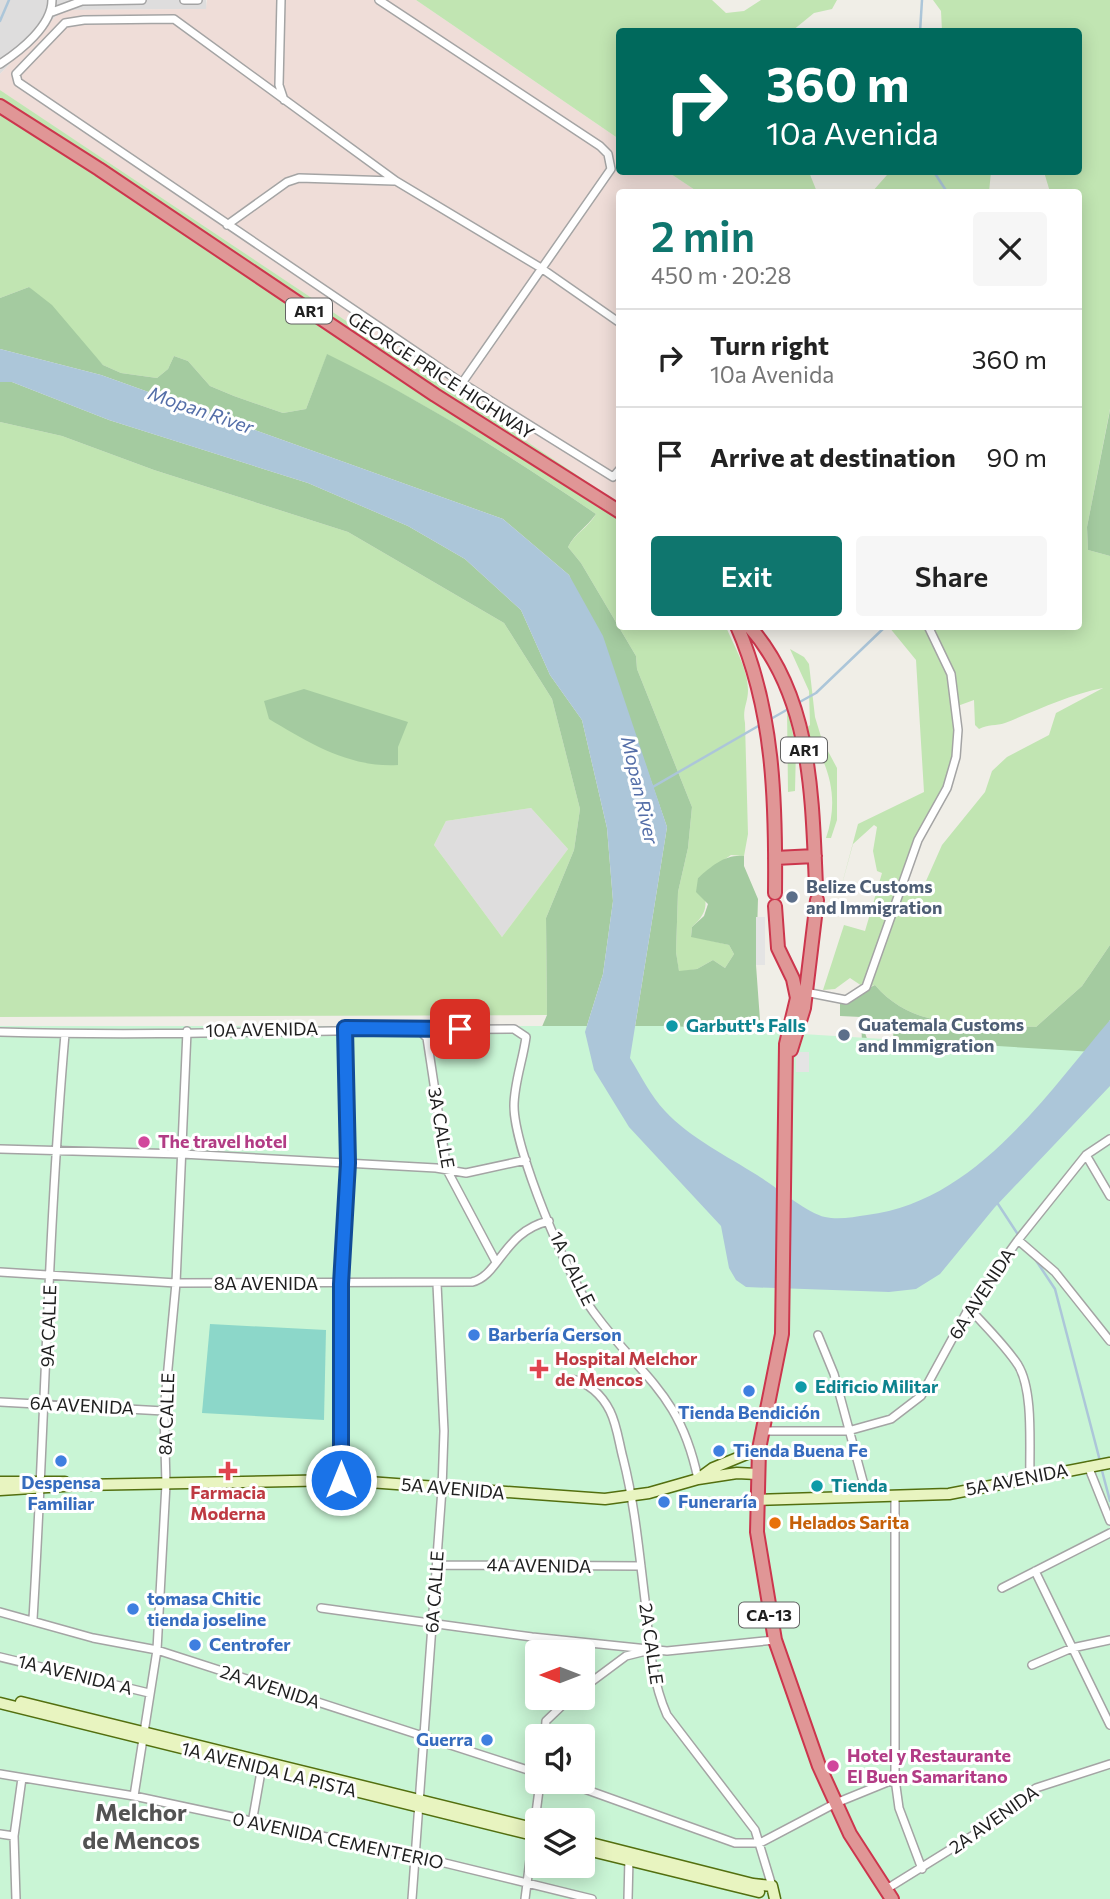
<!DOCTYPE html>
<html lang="en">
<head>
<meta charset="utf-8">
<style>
  :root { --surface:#fff; --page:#f6f6f6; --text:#222; --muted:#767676; --line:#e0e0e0; --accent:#0f766e }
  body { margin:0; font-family:Commissioner,sans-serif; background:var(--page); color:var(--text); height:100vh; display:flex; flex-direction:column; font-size:26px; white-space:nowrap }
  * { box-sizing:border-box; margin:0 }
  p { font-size:23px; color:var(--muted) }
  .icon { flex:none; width:38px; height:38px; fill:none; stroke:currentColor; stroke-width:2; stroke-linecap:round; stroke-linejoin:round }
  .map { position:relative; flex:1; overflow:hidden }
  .details { position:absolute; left:616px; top:189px; width:466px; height:441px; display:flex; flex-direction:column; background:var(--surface); border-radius:7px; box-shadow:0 4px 18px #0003 }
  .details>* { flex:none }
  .guide { position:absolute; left:616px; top:28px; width:466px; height:147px; border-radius:7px; box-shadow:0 4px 18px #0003; background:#00695c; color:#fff; overflow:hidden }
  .needle { width:46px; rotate:270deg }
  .controls { position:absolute; left:525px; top:1640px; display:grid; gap:14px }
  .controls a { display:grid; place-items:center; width:70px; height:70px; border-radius:7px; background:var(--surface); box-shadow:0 4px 18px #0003; font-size:35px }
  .pin { position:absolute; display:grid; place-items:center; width:60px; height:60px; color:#fff; margin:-30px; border-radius:14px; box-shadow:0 4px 10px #0006 }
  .me { position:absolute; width:77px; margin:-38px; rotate:0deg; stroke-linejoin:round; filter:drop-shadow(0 0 5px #0008) }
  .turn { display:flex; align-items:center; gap:24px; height:147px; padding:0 35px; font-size:32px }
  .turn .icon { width:91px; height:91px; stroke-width:2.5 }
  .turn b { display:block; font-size:49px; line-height:60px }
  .round { display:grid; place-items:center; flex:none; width:74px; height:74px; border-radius:7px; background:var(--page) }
  .overview { display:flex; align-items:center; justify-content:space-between; height:119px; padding:0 35px }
  h1 { font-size:42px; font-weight:600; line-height:52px; color:var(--accent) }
  .primary-button { display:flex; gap:14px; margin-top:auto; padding:14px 35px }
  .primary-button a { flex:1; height:80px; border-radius:7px; background:var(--accent); color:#fff; font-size:28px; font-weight:600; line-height:80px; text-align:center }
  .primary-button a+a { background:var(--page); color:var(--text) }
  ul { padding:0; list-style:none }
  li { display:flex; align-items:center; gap:21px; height:98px; padding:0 35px; border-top:2px solid var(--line) }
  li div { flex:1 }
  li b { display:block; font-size:26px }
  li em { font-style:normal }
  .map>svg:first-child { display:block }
  .residential { fill:#dedddd }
  .commercial { fill:#efddd8 }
  .grass { fill:#c1e5b2; fill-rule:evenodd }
  .forest { fill:#a4cba0; fill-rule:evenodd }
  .park { fill:#c9f5d5; fill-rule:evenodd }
  .pitch { fill:#8cd7c9 }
  .parking { fill:#e4e4e4 }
  .water { fill:#acc6d9 }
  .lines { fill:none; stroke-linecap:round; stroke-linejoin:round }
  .stream { stroke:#acc6d9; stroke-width:2.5 }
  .street-casing { stroke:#a4a4a4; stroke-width:10 }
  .secondary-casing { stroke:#536f0f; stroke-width:13 }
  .highway-casing { stroke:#cc364d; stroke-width:16 }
  .street { stroke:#fff; stroke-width:7 }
  .secondary { stroke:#e8f4c0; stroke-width:10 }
  .highway { stroke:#e09696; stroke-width:12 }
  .route-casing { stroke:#114b97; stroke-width:18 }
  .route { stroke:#1a73e8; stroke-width:12 }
  .service-dot { fill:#5c6f8a; stroke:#fff; stroke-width:2.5 }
  .culture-dot { fill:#0f9aa8; stroke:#fff; stroke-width:2.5 }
  .hotel-dot { fill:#d1479c; stroke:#fff; stroke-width:2.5 }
  .shop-dot { fill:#3f7fe0; stroke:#fff; stroke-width:2.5 }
  .health-dot { fill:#e0444e; stroke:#fff; stroke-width:2.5 }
  .food-dot { fill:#e8710a; stroke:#fff; stroke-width:2.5 }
  .labels { text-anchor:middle; stroke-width:6; stroke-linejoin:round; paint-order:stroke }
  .shield { fill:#fff; stroke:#636363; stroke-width:2 }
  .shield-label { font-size:16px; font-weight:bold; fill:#202020 }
  .street-label { font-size:18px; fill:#202020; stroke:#fff }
  .service-label { font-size:18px; font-weight:bold; fill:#4e5e75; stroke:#fff; text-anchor:start }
  .culture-label { font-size:18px; font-weight:bold; fill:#0d838f; stroke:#fff; text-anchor:start }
  .hotel-label { font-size:18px; font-weight:bold; fill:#b23c85; stroke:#fff; text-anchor:start }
  .shop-label { font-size:18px; font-weight:bold; fill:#366cbe; stroke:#fff; text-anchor:start }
  .health-label { font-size:18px; font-weight:bold; fill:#be3a42; stroke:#fff; text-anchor:start }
  .food-label { font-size:18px; font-weight:bold; fill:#c56008; stroke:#fff; text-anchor:start }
  .water-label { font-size:19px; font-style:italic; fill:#546ea8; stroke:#fff }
  .district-label { font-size:24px; font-weight:bold; fill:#535353; stroke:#fff }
</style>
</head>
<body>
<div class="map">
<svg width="1110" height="1899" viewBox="0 0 1110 1899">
  <rect width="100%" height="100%" fill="#f0eee7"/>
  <path class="residential" d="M0,0H206L207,9L62,10L0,74Z
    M531,808L568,849L502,937L434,845L446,821Z"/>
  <path class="commercial" d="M207,0H416L619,139L620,172H668L698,192H620L619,503L0,90V74L62,10L206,9Z"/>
  <path class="grass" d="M416,0H712L726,13L744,11L761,0H837L832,9L814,13L792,31L620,32L619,139Z
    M933,0H1110V409L1087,527L1088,550L1110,556V945L1082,986L1036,1027C980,1024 914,1032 875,985L865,988L850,978L835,989L823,990L844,925L865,931L882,873L877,871L873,851L877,827L874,825L853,844L838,899L858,824L924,792L916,660L889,627L1078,626V192H1050L1044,172H1078V32L942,31L941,11ZM1103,688L1056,713L1049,735L1007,757L992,771L985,792L942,845L926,881L916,894L906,893L901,885L912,843L947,782L958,754L952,708L974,700L975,725L979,729C988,724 996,726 1005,723C1038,710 1068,695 1103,688Z
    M0,90L619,503L620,626L726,627C734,646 748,669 748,690C748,703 742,709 745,723L748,834L744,856L731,855L698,878C707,900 711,910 692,927L691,936L729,945L734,954L725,968L713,960L697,969L679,972L676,952L678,892L688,848L692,807L637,669L636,656L581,563L568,547C575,533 588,528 596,514C510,455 421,400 327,355L306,409L283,413L234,396L210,386L188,361L174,356L168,369L157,378L121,373L103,365L29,287L0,298Z
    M668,172H809L817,192H698Z
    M895,172H991L989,192H872L887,175Z
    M0,422L62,436L154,470L348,532L504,623L552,699L580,809L574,850L546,918L547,1015L0,1017ZM264,701L398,747V765ZM531,808L568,849L502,937L434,845L446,821Z
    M790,649L804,657L809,664L815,717L822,740L837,768V820L831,838H826C837,806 833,778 817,748L812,749L804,730L810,725L809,691Z
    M787,707L796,748L795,791L788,792Z"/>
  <path class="forest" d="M29,287L52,305L103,365L121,373L157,378L168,369L174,356L188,361L210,386L234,396L283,413L306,409L327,354C421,400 510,455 596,514C587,527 575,533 568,547L581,563L636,656L637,669L692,807L688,848L678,892L676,952L679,971L697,969L713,960L725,968L734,954L729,945L691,937L692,927L704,916L708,904L696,892L698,878C712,866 725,854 744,856V866L758,899L756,965L761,1034L630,1058L667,827L640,749L569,575L503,519L101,375L0,349V298Z
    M0,382H12L109,420L308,483L408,526L465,559L521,610L550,675L582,720L607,828L613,901L603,974L585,1032L529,1057L547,1015L546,918L574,850L580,809L552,699L504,623L348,532L154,470L62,436L0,422Z
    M1110,410V556L1088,550L1087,527Z
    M304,689L408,722L398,747V765C350,768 309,743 269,719L264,701Z
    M1110,945C1110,960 1110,1009 1110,1020C1106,1032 1081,1054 1072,1065C1021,1130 954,1205 867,1215C832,1219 817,1218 789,1195L791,1153L811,1182L832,1156L834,1131H843L847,1177L885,1176L897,1121L877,1119L878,1100L871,1085V1076H867V1063L870,1062V1058L866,1056L868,1053L862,1043L861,1017L840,1016V1002L875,985C914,1032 980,1024 1036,1027L1082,986ZM893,1032L895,1053H872L865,1033Z"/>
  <path class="park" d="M0,1026H672L1110,1053V1899H0ZM537,1652H583V1698H537ZM537,1736H583V1782H537ZM537,1820H583V1866H537Z"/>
  <path class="pitch" d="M210,1324L326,1330L324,1420L202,1413Z"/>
  <path class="parking" d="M756,917H765V965H756Z
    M796,1052H809V1072H796Z"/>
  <path class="water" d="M0,349L101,375L503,519L569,575L603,636L667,827L630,1058C641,1076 651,1096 665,1111C690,1138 727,1156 757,1175C775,1186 807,1213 825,1217C838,1220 854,1217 867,1215C975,1202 1045,1096 1110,1020V1086L995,1207L940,1274L916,1289L889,1292L746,1287L736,1280L729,1268L721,1226L629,1127L594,1070L585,1032L603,974L613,901L607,828L582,720L550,675L521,610L465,559L408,526L308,483L109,420L12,382H0Z"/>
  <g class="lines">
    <path class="stream" d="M0,21L9,0
      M920,32L922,0
      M934,172L947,192
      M796,704L816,693L886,626
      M769,720L790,708
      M651,788L760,725
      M998,1204L1019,1236
      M1035,1259L1055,1289L1100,1461
      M1101,1467L1110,1501"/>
    <g class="street-casing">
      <path id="street" d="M184,0H198
        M281,0L279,85L284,100
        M379,0L600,146L608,154L611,169L462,383
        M52,12L82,1L142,0
        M0,64C20,51 52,26 52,0
        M227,225L287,182L299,178L394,181
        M620,323L541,268L396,181L174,19L84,20L65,23L16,74L18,82L462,383L613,477L620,469
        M805,992L846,1000L866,987L918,840L947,788L956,757L958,730L951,674L928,626
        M418,1029L427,1038L447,1170L496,1262
        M0,1032C171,1037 343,1029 514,1029L526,1037C523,1060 514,1083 514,1106C514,1149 568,1279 595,1314C643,1379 680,1393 698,1479
        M0,1149L182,1154L436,1168L466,1173L526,1160
        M1086,1155L1110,1196
        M1018,1240L1055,1272L1110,1341
        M0,1272L176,1283L472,1282C499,1276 504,1231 549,1221
        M969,1308C985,1326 1005,1345 1018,1365C1034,1391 1029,1448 1030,1478
        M818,1335L834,1374L867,1496
        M571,1379C588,1382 602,1395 610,1411C617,1425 619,1443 623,1458C635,1505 639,1552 645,1600C649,1639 651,1679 667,1715L755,1830L772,1886
        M0,1402L164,1411
        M762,1431H848L891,1419L921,1396L969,1308L1018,1240L1086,1155L1110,1139
        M1088,1466L1110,1521
        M341,1480V1284L348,1163L345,1028
        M895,1497V1779L899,1808L922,1869
        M437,1565L641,1566
        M1035,1571L1110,1725
        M1002,1588L1110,1533
        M321,1608L532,1637L667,1651L775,1640
        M0,1612L93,1638L157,1650L537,1773
        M33,1619C45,1424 48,1229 65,1034
        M0,1657L149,1693
        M1032,1665L1072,1648L1110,1640
        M583,1688L626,1656L646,1651
        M545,1736L546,1721L570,1698
        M0,1774L134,1796L416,1856L592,1899
        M565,1782L735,1843H760L836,1803L895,1779
        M134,1796L157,1650L166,1484L164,1411L176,1283L187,1031
        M252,1823L262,1766
        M0,1834L14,1836
        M885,1890L1001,1818L1036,1788L1110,1764
        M16,1899L14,1836L22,1778
        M412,1899L442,1489L444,1431L437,1284
        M525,1899L540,1782
        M628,1899L629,1858"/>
    </g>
    <g class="secondary-casing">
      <path id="secondary" d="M698,1479L713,1468L759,1449
        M0,1482H65
        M0,1490L80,1485L341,1480L605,1499L649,1493L698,1479L737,1473L757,1474
        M756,1500L949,1494L1110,1463
        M21,1702L537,1829
        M0,1703L537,1836
        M583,1841L753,1884L772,1886L775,1899
        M583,1849L759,1892"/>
    </g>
    <g class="highway-casing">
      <path id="highway" d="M0,106L99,169L435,395L620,512
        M737,626C774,710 776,803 775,893
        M749,626C812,697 812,797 816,886
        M775,858L815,856
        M775,906L778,948L793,979L797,998L786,1044L782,1334L759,1449L757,1532L775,1640L819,1766L850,1834L892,1899
        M791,1050L804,1008L817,900"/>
    </g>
    <use href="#street" class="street"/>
    <use href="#secondary" class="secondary"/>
    <use href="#highway" class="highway"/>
  </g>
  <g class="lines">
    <g class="route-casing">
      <path id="route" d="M341,1480V1284L348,1163L345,1028L460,1029"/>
    </g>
    <use href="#route" class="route"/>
  </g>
  <g class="service-dot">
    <circle cx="792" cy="897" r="7"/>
    <circle cx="844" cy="1035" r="7"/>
  </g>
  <g class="culture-dot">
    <circle cx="672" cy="1026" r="7"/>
    <circle cx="801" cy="1387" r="7"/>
    <circle cx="817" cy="1486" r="7"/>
  </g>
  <g class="hotel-dot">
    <circle cx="144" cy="1142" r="7"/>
    <circle cx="833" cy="1766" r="7"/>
  </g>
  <g class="shop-dot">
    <circle cx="474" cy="1335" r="7"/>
    <circle cx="749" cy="1391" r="7"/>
    <circle cx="719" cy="1451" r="7"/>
    <circle cx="61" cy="1461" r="7"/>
    <circle cx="664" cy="1502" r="7"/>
    <circle cx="133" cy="1609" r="7"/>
    <circle cx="195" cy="1645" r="7"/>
    <circle cx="487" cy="1740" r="7"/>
  </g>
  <g class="health-dot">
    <path d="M535.5 1358.5h7v7h7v7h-7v7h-7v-7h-7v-7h7z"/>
    <path d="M224.5 1460.5h7v7h7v7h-7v7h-7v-7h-7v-7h7z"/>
  </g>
  <circle class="food-dot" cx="775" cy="1523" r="7"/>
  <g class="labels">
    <g class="shield">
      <rect x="286" y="298.5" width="46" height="25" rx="5"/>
      <rect x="781" y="737.5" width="46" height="25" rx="5"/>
      <rect x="739" y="1602.5" width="60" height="25" rx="5"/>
    </g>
    <g class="shield-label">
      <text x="309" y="317">AR1</text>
      <text x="804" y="756">AR1</text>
      <text x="769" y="1621">CA-13</text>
    </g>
    <g class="street-label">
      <text transform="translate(441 376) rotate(33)" y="6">GEORGE PRICE HIGHWAY</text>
      <text transform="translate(262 1030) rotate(-1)" y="6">10A AVENIDA</text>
      <text transform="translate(441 1128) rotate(80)" y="6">3A CALLE</text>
      <text transform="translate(572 1269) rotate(64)" y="6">1A CALLE</text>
      <text x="266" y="1290">8A AVENIDA</text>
      <text transform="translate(982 1294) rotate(-57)" y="6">6A AVENIDA</text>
      <text transform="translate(49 1326) rotate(-88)" y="6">9A CALLE</text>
      <text transform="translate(82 1406) rotate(3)" y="6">6A AVENIDA</text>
      <text transform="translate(167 1414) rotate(-88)" y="6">8A CALLE</text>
      <text transform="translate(1017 1480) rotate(-11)" y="6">5A AVENIDA</text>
      <text transform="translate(453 1489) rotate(5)" y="6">5A AVENIDA</text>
      <text transform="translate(539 1566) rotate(1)" y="6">4A AVENIDA</text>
      <text transform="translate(435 1592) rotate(-86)" y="6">6A CALLE</text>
      <text transform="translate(651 1644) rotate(82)" y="6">2A CALLE</text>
      <text transform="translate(75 1675) rotate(14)" y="6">1A AVENIDA A</text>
      <text transform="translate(270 1687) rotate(18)" y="6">2A AVENIDA</text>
      <text transform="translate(269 1770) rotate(14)" y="6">1A AVENIDA LA PISTA</text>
      <text transform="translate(994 1820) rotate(-35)" y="6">2A AVENIDA</text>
      <text transform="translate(338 1841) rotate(12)" y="6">0 AVENIDA CEMENTERIO</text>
    </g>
    <g class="service-label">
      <text x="806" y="893">Belize Customs<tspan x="806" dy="21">and Immigration</tspan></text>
      <text x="858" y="1031">Guatemala Customs<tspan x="858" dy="21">and Immigration</tspan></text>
    </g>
    <g class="culture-label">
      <text x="686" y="1032">Garbutt's Falls</text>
      <text x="815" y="1393">Edificio Militar</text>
      <text x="831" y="1492">Tienda</text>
    </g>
    <g class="hotel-label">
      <text x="158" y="1148">The travel hotel</text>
      <text x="847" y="1762">Hotel y Restaurante<tspan x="847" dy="21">El Buen Samaritano</tspan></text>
    </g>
    <g class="shop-label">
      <text x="488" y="1341">Barbería Gerson</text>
      <text x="749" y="1419" text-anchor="middle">Tienda Bendición</text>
      <text x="733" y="1457">Tienda Buena Fe</text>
      <text x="61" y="1489" text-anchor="middle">Despensa<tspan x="61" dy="21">Familiar</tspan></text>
      <text x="678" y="1508">Funeraría</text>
      <text x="147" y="1605">tomasa Chitic<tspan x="147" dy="21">tienda joseline</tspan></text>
      <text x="209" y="1651">Centrofer</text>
      <text x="473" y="1746" text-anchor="end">Guerra</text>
    </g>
    <g class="health-label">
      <text x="555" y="1365">Hospital Melchor<tspan x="555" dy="21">de Mencos</tspan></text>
      <text x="228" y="1499" text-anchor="middle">Farmacia<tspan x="228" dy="21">Moderna</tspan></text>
    </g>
    <g class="food-label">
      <text x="789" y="1529">Helados Sarita</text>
    </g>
    <g class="water-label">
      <text transform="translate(201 410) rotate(19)" y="7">Mopan River</text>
      <text transform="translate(640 790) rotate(77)" y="7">Mopan River</text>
    </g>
    <g class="district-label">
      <text x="141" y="1821">Melchor<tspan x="141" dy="28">de Mencos</tspan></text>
    </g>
  </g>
</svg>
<div class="controls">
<a><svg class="needle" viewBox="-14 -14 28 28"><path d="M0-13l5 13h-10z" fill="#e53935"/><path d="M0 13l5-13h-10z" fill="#767676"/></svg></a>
<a><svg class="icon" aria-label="sound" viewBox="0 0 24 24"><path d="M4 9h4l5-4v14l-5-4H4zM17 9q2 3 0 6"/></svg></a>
<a><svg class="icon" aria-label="layers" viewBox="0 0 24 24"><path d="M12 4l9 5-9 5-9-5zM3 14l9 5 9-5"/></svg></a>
</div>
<div class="pin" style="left:460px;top:1029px;background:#d93025"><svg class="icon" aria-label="arrive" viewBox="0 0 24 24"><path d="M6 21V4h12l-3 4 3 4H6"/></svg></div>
<svg class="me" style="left:341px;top:1480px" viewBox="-20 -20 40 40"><circle r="17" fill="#1a73e8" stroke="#fff" stroke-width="3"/><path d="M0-11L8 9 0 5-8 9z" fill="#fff"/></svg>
<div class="guide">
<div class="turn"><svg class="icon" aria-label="right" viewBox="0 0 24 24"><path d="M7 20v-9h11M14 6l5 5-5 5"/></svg><div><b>360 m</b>10a Avenida</div></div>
</div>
<section class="details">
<div class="overview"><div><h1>2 min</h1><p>450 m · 20:28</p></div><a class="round"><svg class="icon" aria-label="close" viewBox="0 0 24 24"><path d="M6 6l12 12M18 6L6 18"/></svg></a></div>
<ul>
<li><svg class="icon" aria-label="right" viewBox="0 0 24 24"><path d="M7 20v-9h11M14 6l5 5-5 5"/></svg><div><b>Turn right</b><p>10a Avenida</p></div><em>360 m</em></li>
<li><svg class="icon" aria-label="arrive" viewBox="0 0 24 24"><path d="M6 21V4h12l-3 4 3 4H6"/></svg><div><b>Arrive at destination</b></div><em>90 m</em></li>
</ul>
<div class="primary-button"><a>Exit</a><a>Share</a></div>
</section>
</div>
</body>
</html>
